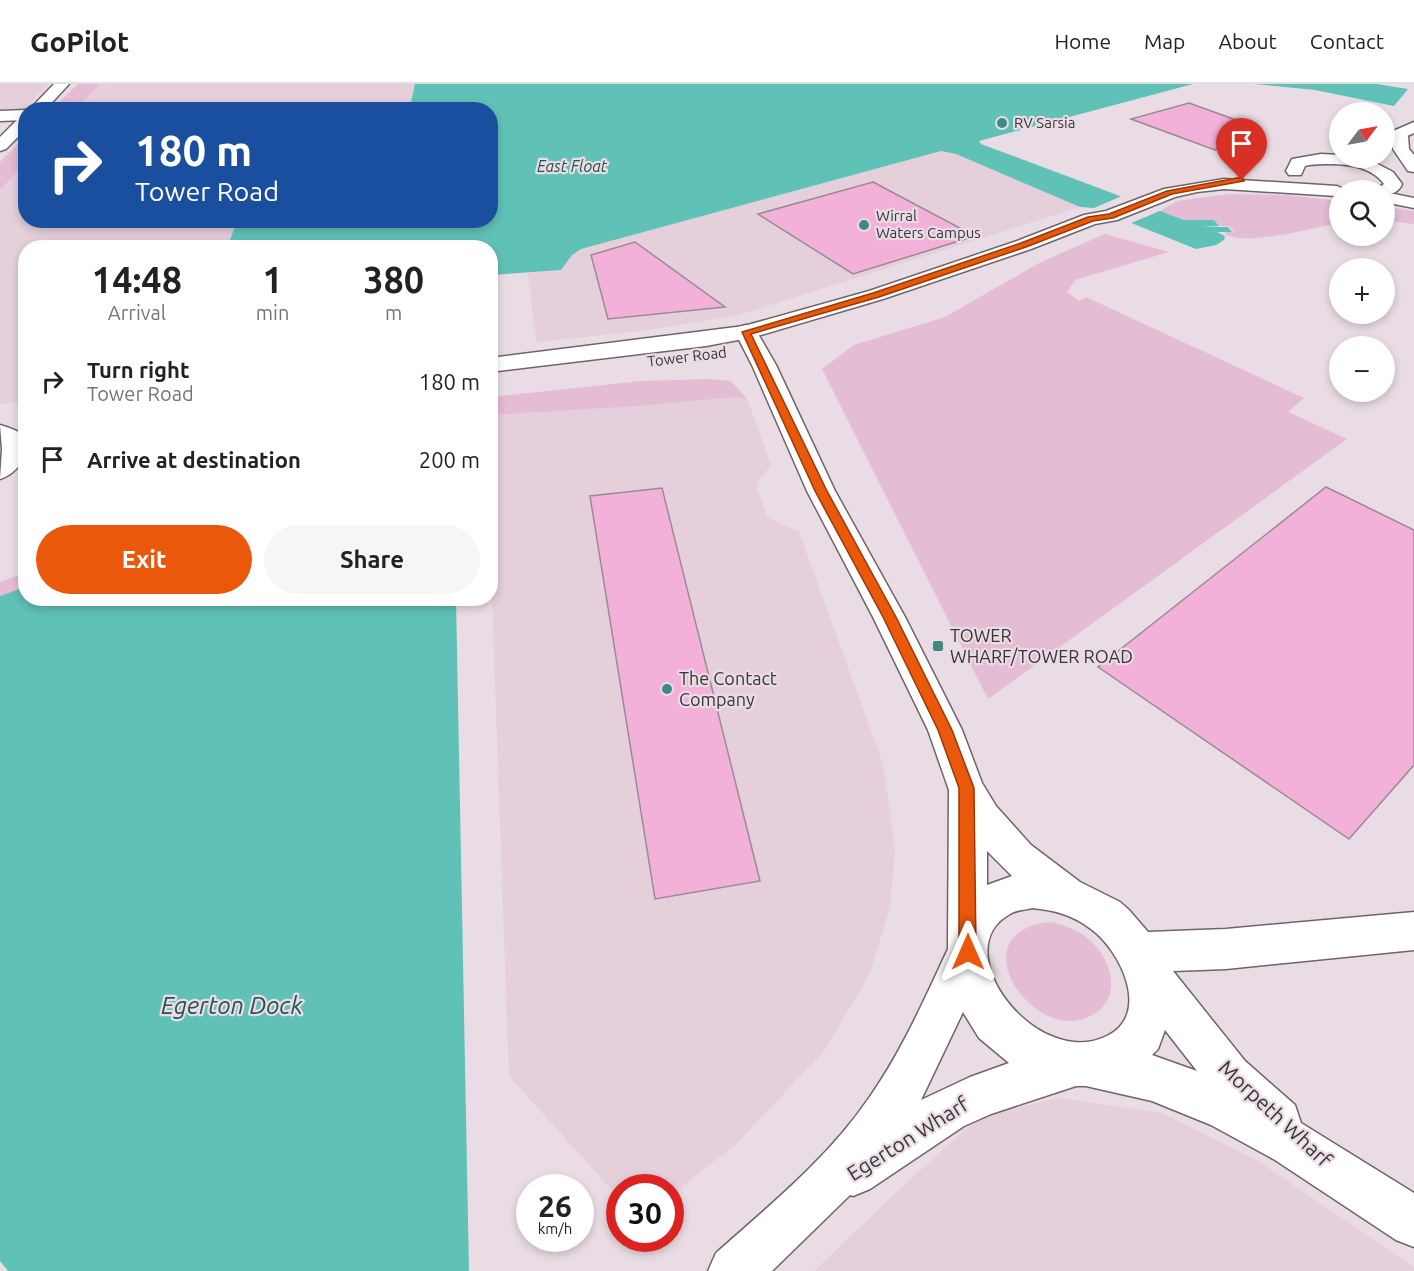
<!DOCTYPE html>
<html lang="en">
<head>
<meta charset="utf-8">
<style>
  :root { --surface:#fff; --page:#f6f6f6; --text:#222; --muted:#767676; --line:#e0e0e0; --accent:#ea580c }
  body { margin:0; font-family:Ubuntu,sans-serif; background:var(--page); color:var(--text); height:100vh; display:flex; flex-direction:column; font-size:22px; white-space:nowrap }
  * { box-sizing:border-box; margin:0 }
  p { font-size:20px; color:var(--muted) }
  .icon { flex:none; width:33px; height:33px; fill:none; stroke:currentColor; stroke-width:2; stroke-linecap:round; stroke-linejoin:round }
  .map { position:relative; flex:1; overflow:hidden }
  .sheet { position:absolute; left:18px; top:156px; width:480px; height:366px; display:flex; flex-direction:column; background:var(--surface); border-radius:24px; box-shadow:0 3px 9px #0003 }
  .sheet>* { flex:none }
  .guide { position:absolute; left:18px; top:18px; width:480px; height:126px; border-radius:24px; box-shadow:0 3px 9px #0003; background:#1a4fa0; color:#fff; overflow:hidden }
  .needle { width:39px; rotate:58deg }
  .fabs { position:absolute; left:1329px; top:18px; display:grid; gap:12px }
  .fabs a { display:grid; place-items:center; width:66px; height:66px; border-radius:50%; background:var(--surface); box-shadow:0 3px 9px #0003; font-size:30px }
  .speed { position:absolute; left:516px; top:1090px; display:flex; gap:12px; font-size:30px; font-weight:700; text-align:center }
  .speed>* { display:grid; place-content:center; width:78px; height:78px; border-radius:50%; background:var(--surface); box-shadow:0 3px 9px #0003; line-height:1 }
  .speed small { font-size:15px; font-weight:400 }
  .speed .limit { border:9px solid #d22; background:#fff; color:#111 }
  .pin { position:absolute; display:grid; place-items:center; width:51px; height:51px; color:#fff; margin:-62px -26px; border-radius:50% 50% 50% 0; rotate:-45deg; box-shadow:0 0 6px #0007 }
  .pin .icon { rotate:45deg }
  .me { position:absolute; width:66px; margin:-33px; rotate:0deg; stroke-linejoin:round; filter:drop-shadow(0 0 4px #0008) }
  .turn { display:flex; align-items:center; gap:21px; height:126px; padding:0 18px; font-size:27px }
  .turn .icon { width:78px; height:78px; stroke-width:2.5 }
  .turn b { display:block; font-size:42px; line-height:51px }
  .eta { display:flex; justify-content:space-evenly; align-items:center; height:102px; text-align:center }
  .eta b { font-size:36px; font-weight:700; line-height:42px }
  .cta { display:flex; gap:12px; margin-top:auto; padding:12px 18px }
  .cta a { flex:1; height:69px; border-radius:36px; background:var(--accent); color:#fff; font-size:24px; font-weight:700; line-height:69px; text-align:center }
  .cta a+a { background:var(--page); color:var(--text) }
  ul { padding:0; list-style:none }
  li { display:flex; align-items:center; gap:18px; height:78px; padding:0 18px }
  li div { flex:1 }
  li b { display:block; font-size:22px }
  li em { font-style:normal }
  header { display:flex; align-items:center; gap:36px; box-sizing:border-box; height:84px; padding:0 30px; background:var(--surface); border-bottom:2px solid var(--line) }
  header strong { font-size:28px }
  nav { display:flex; gap:33px; margin-inline-start:auto; font-size:21px }
  .map>svg:first-child { display:block }
  .built { fill:#e4cfdb }
  .green { fill:#e4bcd4 }
  .water { fill:#60c1b7 }
  .pier { fill:#eadce4 }
  .building { fill:#f3b1da; stroke:#988b93; stroke-width:1.5 }
  .lines { fill:none; stroke-linecap:round; stroke-linejoin:round }
  .minor-casing { stroke:#70646b; stroke-width:3 }
  .secondary-casing { stroke:#70646b; stroke-width:3 }
  .trunk-casing { stroke:#70646b; stroke-width:3 }
  .minor { fill:#fff; fill-rule:evenodd }
  .secondary { fill:#fff; fill-rule:evenodd }
  .trunk { fill:#fff; fill-rule:evenodd }
  .route { fill:#ea580c; stroke:#983908; stroke-width:1.5 }
  .poi-dot { fill:#418881; stroke:#eadce4; stroke-width:2 }
  .labels { text-anchor:middle; stroke-width:4.5; stroke-linejoin:round; paint-order:stroke }
  .far-poi-label { font-size:15px; fill:#3a3538; stroke:#eadce4; text-anchor:start }
  .far-street-label { font-size:15px; fill:#3a3538; stroke:#eadce4 }
  .far-water-label { font-size:16px; font-style:italic; fill:#27534f; stroke:#eadce4 }
  .poi-label { font-size:18px; fill:#3a3538; stroke:#eadce4; text-anchor:start }
  .near-street-label { font-size:21px; fill:#3a3538; stroke:#eadce4 }
  .near-water-label { font-size:24px; font-style:italic; fill:#27534f; stroke:#eadce4 }
</style>
</head>
<body>
<header>
<strong>GoPilot</strong>
<nav><a>Home</a><a>Map</a><a>About</a><a>Contact</a></nav>
</header>
<div class="map">
<svg width="1414" height="1187" viewBox="0 0 1414 1187">
  <rect width="100%" height="100%" fill="#eadce4"/>
  <path class="built" d="M0,0H49L24,25L0,26Z
    M100,0H415L411,18L403,20L401,25L76,26Z
    M941,67L956,70L1080,123L736,232L642,247L536,258L528,189L561,186L572,171L581,165Z
    M25,79L26,136L237,137L227,163L26,164L25,317L0,320V106Z
    M735,313L747,315L771,381L756,400L767,433L799,448L883,680L895,765L890,824L869,891L824,967L736,1060L671,1111L670,1104H620L619,1114L509,992L491,488L490,331Z
    M1059,1014L1162,1029L1255,1075L1414,1183V1187H814L901,1104L979,1033Z"/>
  <path class="green" d="M78,0H100L76,25H52Z
    M25,53V79L0,106V78Z
    M1229,110L1286,111L1339,117V139C1316,143 1241,164 1224,149L1234,147L1229,142H1219L1214,136H1184L1160,127L1177,117Z
    M1385,123L1414,127V140L1385,136Z
    M1105,150L1169,168L1075,196L1067,208L1079,217L1086,213L1304,314L1288,328L1347,355L988,615L822,285L854,261L945,233L1041,178Z
    M708,295L731,297L747,315L735,313L636,322L491,331V313L641,297Z
    M25,489V503L0,512V498Z
    M1051,838C1066,842 1081,847 1092,858C1117,883 1121,923 1083,935C1028,953 959,847 1051,838Z"/>
  <path class="water" d="M415,0H1193L979,57L981,60L1184,136H1214L1219,142L1201,143H1228L1232,148H1217L1225,152L1224,156L1216,161L1196,165L1094,124L1080,123L956,70L941,67L581,165L572,171L561,186L491,191L490,164H227L237,137L490,136V26L401,25L403,20L411,18Z
    M1255,0H1377L1408,5L1394,22L1315,6Z
    M25,503L26,514L456,515L469,1187H8L0,1177V512Z"/>
  <path class="pier" d="M1124,111L1162,126L1129,140L1092,125Z"/>
  <path class="building" d="M1189,19L1250,41L1239,44L1261,52L1215,66L1131,35Z
    M873,98L975,152L853,190L758,130Z
    M635,158L725,223L608,235L591,171Z
    M1326,403L1414,446V681L1349,755L1098,583Z
    M662,404L760,797L655,815L590,412Z"/>
  <g class="lines">
    <g class="minor-casing">
      <path id="minor" d="M26,26V36L0,37V27Z
        M1400,47L1408,52L1409,65L1414,71V88L1408,87L1393,65L1392,52Z
        M1384,108L1414,114V124L1384,118Z
        M746,241L754,243L776,281L835,407L905,533L962,646L982,699L996,722L1031,761L1080,798L1120,818L1129,826L1148,848L1226,845L1414,828V866L1226,885L1173,887L1245,977L1295,1021L1301,1039L1414,1109V1163L1396,1156L1275,1076L1211,1041L1152,1017L1086,1002H1076L991,1030L964,1042L870,1105L853,1112L850,1111L772,1187H708L716,1169C770,1121 828,1074 869,1014C902,967 924,916 948,865V858L949,706L928,646L873,533L807,407L752,281L735,248L738,243ZM987,767L1012,792L987,801ZM1032,824C1054,826 1073,831 1091,845C1120,866 1152,930 1107,952C1037,987 944,866 1010,830C1016,826 1025,826 1032,824ZM963,928L979,954L1009,979L970,993L921,1016ZM1165,946L1197,987L1152,971L1158,965Z"/>
    </g>
    <g class="secondary-casing">
      <path id="secondary" d="M54,0H69L45,26H29Z
        M26,31V45L6,65L0,67V53L20,33Z"/>
    </g>
    <g class="trunk-casing">
      <path id="trunk" d="M1414,38V49L1384,62V51Z
        M1321,70L1340,71V74L1370,76L1393,88L1402,100C1399,108 1392,110 1384,112V106H1375L1384,100C1368,78 1333,79 1309,81L1305,82L1301,91H1289L1286,87L1292,75Z
        M1224,95L1337,102L1346,106H1340V112H1337L1224,105L1197,108L1175,113L1117,136L1095,140L1031,165L883,215L754,253L706,262L490,288V274L744,242L869,207L1017,157L1084,131L1106,127L1164,105Z
        M0,341C7,343 17,346 22,351C37,365 16,391 0,395L2,365Z"/>
    </g>
    <use href="#minor" class="minor"/>
    <use href="#secondary" class="secondary"/>
    <use href="#trunk" class="trunk"/>
  </g>
  <path class="route" d="M1242,93L1244,97L1172,110L1113,134L1093,137L1026,163L879,213L751,250L827,407L896,533L952,646L974,704L976,868L974,874L968,876L962,874L959,868V704L938,646L883,533L815,407L742,248L873,209L1021,159L1088,133L1109,130L1167,107Z"/>
  <g class="poi-dot">
    <circle cx="1002" cy="39" r="6"/>
    <circle cx="864" cy="141" r="6"/>
    <rect x="932" y="556" width="12" height="12" rx="3"/>
    <circle cx="667" cy="605" r="6"/>
  </g>
  <g class="labels">
    <g class="far-poi-label">
      <text x="1014" y="44">RV Sarsia</text>
      <text x="876" y="137">Wirral<tspan x="876" dy="17">Waters Campus</tspan></text>
    </g>
    <g class="far-street-label">
      <text transform="translate(687 273) rotate(-7)" y="5">Tower Road</text>
    </g>
    <g class="far-water-label">
      <text x="572" y="88">East Float</text>
    </g>
    <g class="poi-label">
      <text x="950" y="558">TOWER<tspan x="950" dy="21">WHARF/TOWER ROAD</tspan></text>
      <text x="679" y="601">The Contact<tspan x="679" dy="21">Company</tspan></text>
    </g>
    <g class="near-street-label">
      <text transform="translate(1275 1030) rotate(43)" y="7">Morpeth Wharf</text>
      <text transform="translate(908 1055) rotate(-32)" y="7">Egerton Wharf</text>
    </g>
    <g class="near-water-label">
      <text x="232" y="930">Egerton Dock</text>
    </g>
  </g>
</svg>
<div class="fabs">
<a><svg class="needle" viewBox="-14 -14 28 28"><path d="M0-13l5 13h-10z" fill="#e53935"/><path d="M0 13l5-13h-10z" fill="#767676"/></svg></a>
<a><svg class="icon" aria-label="search" viewBox="0 0 24 24"><circle cx="10" cy="10" r="6"/><path d="M15 15l6 6"/></svg></a>
<a>+</a>
<a>−</a>
</div>
<div class="speed"><div>26<small>km/h</small></div><div class="limit">30</div></div>
<div class="pin" style="left:1242px;top:96px;background:#d93025"><svg class="icon" aria-label="arrive" viewBox="0 0 24 24"><path d="M6 21V4h12l-3 4 3 4H6"/></svg></div>
<svg class="me" style="left:968px;top:868px" viewBox="-20 -20 40 40"><path d="M0-17L14 15 0 8-14 15z" fill="#ea580c" stroke="#fff" stroke-width="4"/></svg>
<div class="guide">
<div class="turn"><svg class="icon" aria-label="right" viewBox="0 0 24 24"><path d="M7 20v-9h11M14 6l5 5-5 5"/></svg><div><b>180 m</b>Tower Road</div></div>
</div>
<section class="sheet">
<div class="eta">
<div><b>14:48</b><p>Arrival</p></div>
<div><b>1</b><p>min</p></div>
<div><b>380</b><p>m</p></div>
</div>
<ul>
<li><svg class="icon" aria-label="right" viewBox="0 0 24 24"><path d="M7 20v-9h11M14 6l5 5-5 5"/></svg><div><b>Turn right</b><p>Tower Road</p></div><em>180 m</em></li>
<li><svg class="icon" aria-label="arrive" viewBox="0 0 24 24"><path d="M6 21V4h12l-3 4 3 4H6"/></svg><div><b>Arrive at destination</b></div><em>200 m</em></li>
</ul>
<div class="cta"><a>Exit</a><a>Share</a></div>
</section>
</div>
</body>
</html>
